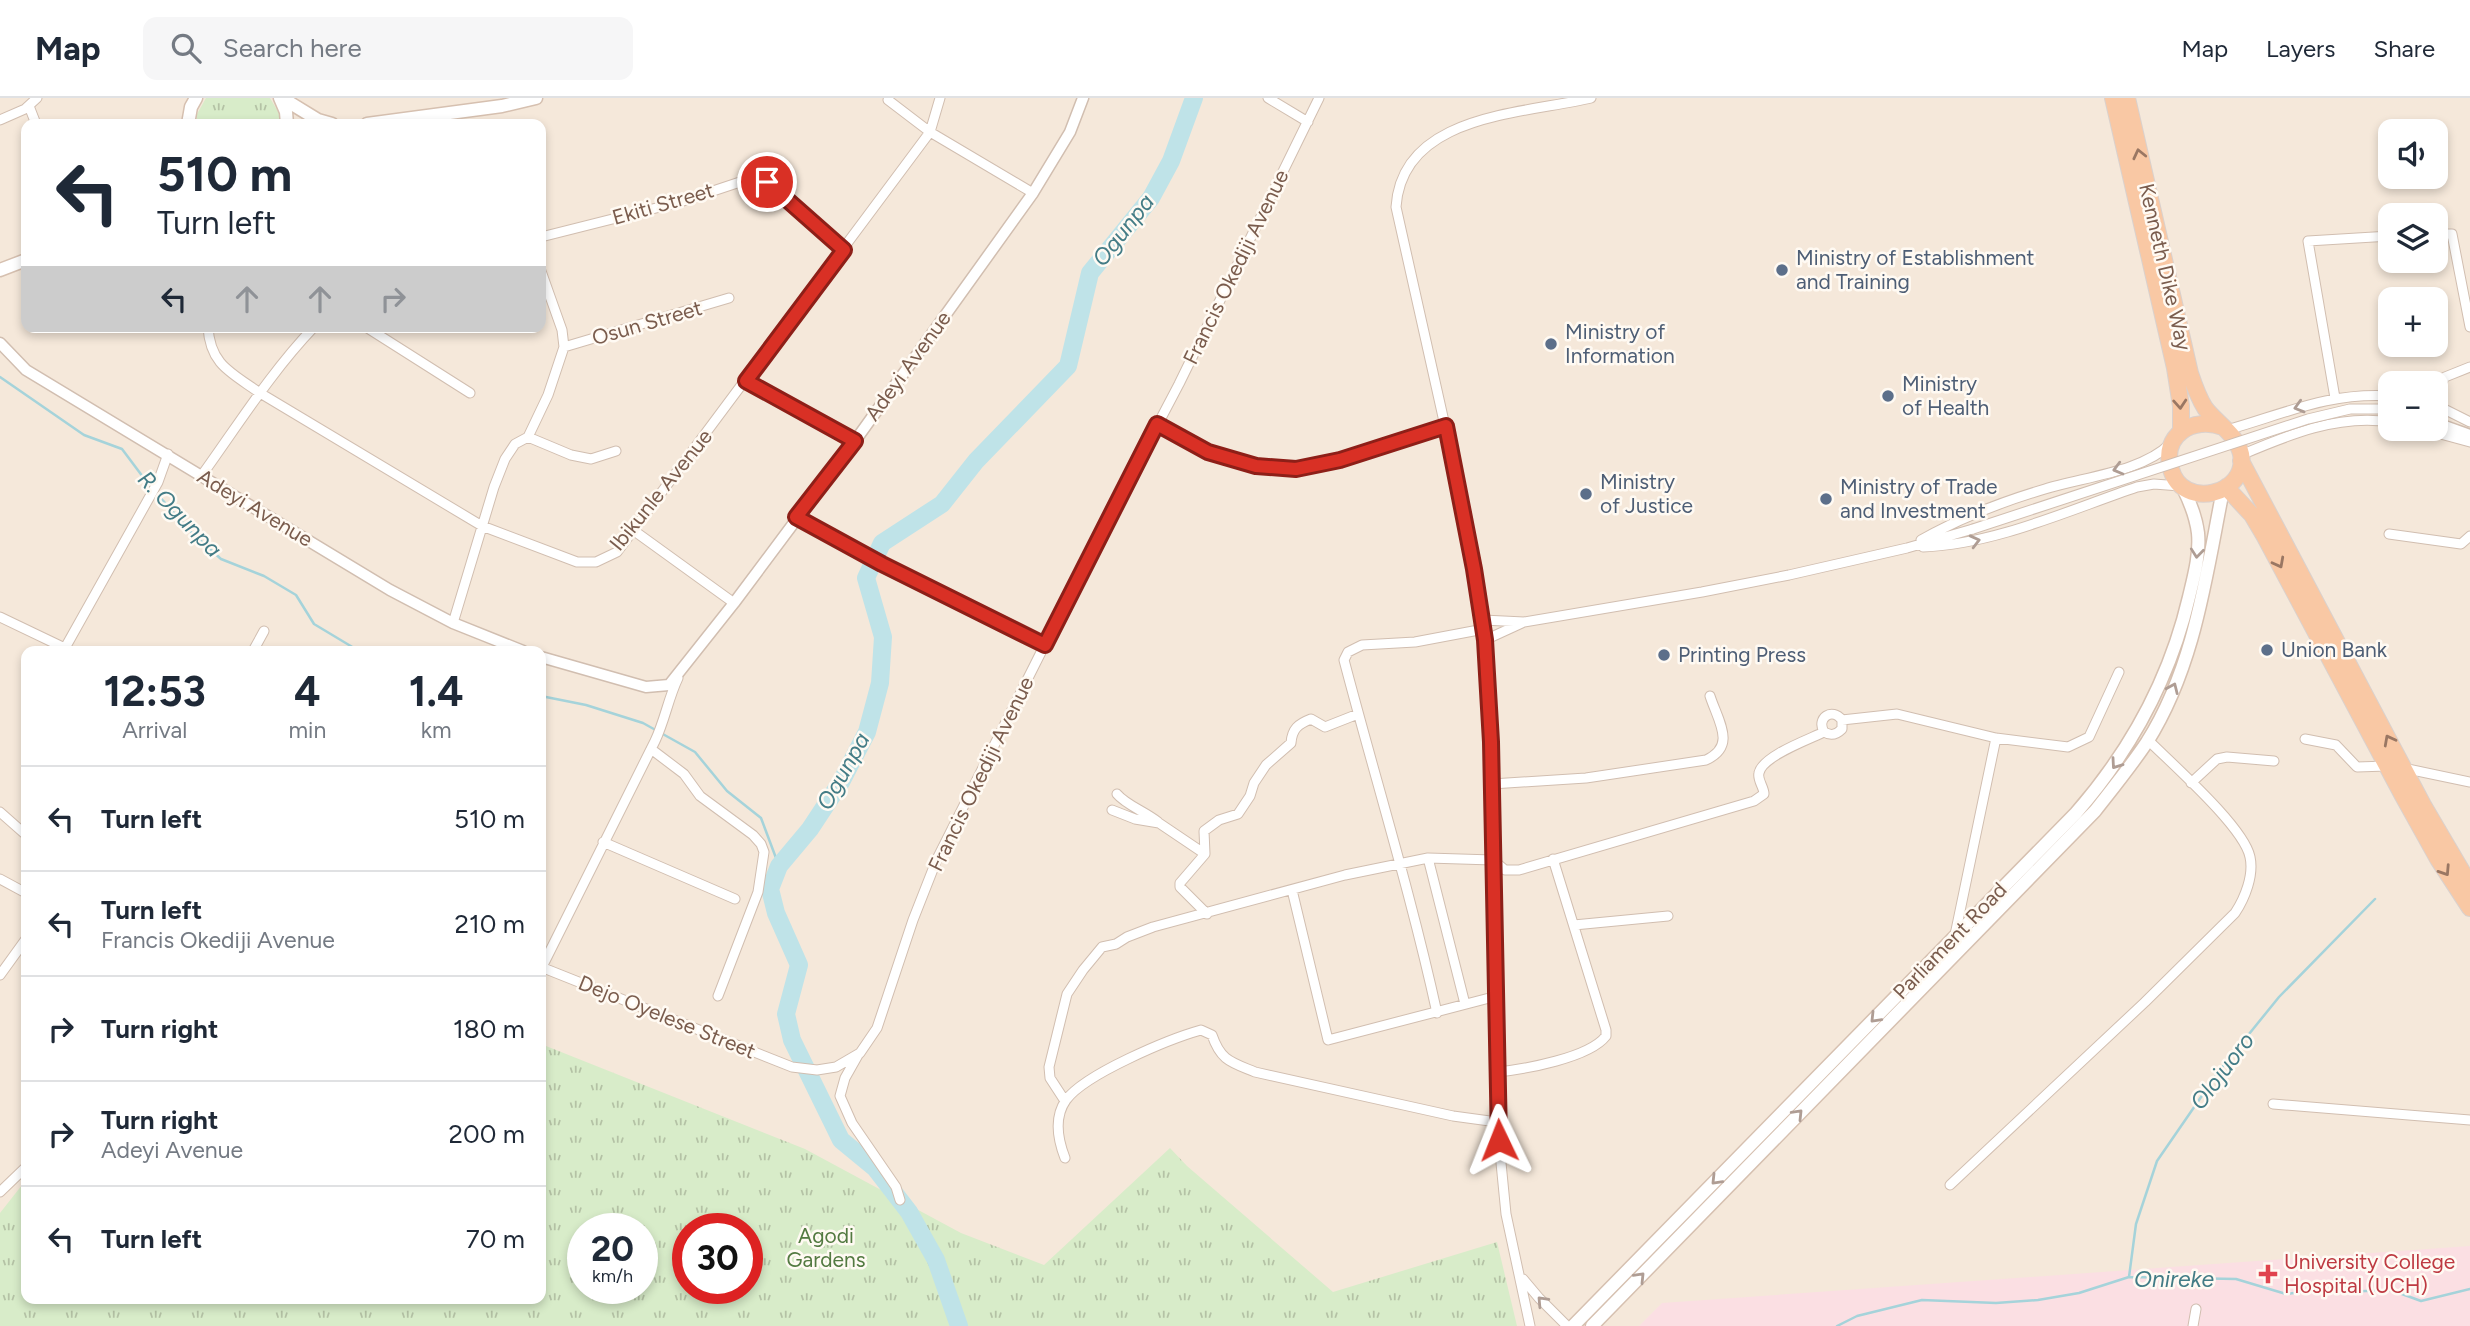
<!DOCTYPE html>
<html lang="en">
<head>
<meta charset="utf-8">
<style>
  :root { --surface:#fff; --page:#f6f6f7; --text:#1f2937; --muted:#747a83; --line:#e0e1e3 }
  body { margin:0; font-family:Figtree,sans-serif; background:var(--page); color:var(--text); height:100vh; display:flex; flex-direction:column; font-size:26px; white-space:nowrap }
  * { box-sizing:border-box; margin:0 }
  p { font-size:23px; color:var(--muted) }
  .icon { flex:none; width:38px; height:38px; fill:none; stroke:currentColor; stroke-width:2; stroke-linecap:round; stroke-linejoin:round }
  .map { position:relative; flex:1; overflow:hidden }
  .side { position:absolute; left:21px; top:548px; width:525px; height:658px; display:flex; flex-direction:column; background:var(--surface); border-radius:14px; box-shadow:0 4px 10px #0003 }
  .side>* { flex:none }
  .hud { position:absolute; left:21px; top:21px; width:525px; height:214px; border-radius:14px; box-shadow:0 4px 10px #0003; background:#fff; color:var(--text); overflow:hidden }
  .tools { position:absolute; left:2378px; top:21px; display:grid; gap:14px }
  .tools a { display:grid; place-items:center; width:70px; height:70px; border-radius:14px; background:var(--surface); box-shadow:0 4px 10px #0003; font-size:35px }
  .speed { position:absolute; left:567px; top:1115px; display:flex; gap:14px; font-size:35px; font-weight:700; text-align:center }
  .speed>* { display:grid; place-content:center; width:91px; height:91px; border-radius:50%; background:var(--surface); box-shadow:0 4px 10px #0003; line-height:1 }
  .speed small { font-size:18px; font-weight:400 }
  .speed .limit { border:10px solid #d22; background:#fff; color:#111 }
  .pin { position:absolute; display:grid; place-items:center; width:60px; height:60px; color:#fff; margin:-30px; border:4px solid #fff; border-radius:50%; box-shadow:0 2px 7px #0007 }
  .me { position:absolute; width:77px; margin:-38px; rotate:358deg; stroke-linejoin:round; filter:drop-shadow(0 0 5px #0008) }
  .turn { display:flex; align-items:center; gap:24px; height:147px; padding:0 21px; font-size:32px }
  .turn .icon { width:91px; height:91px; stroke-width:2.5 }
  .turn b { display:block; font-size:49px; line-height:60px }
  .lanes { display:flex; align-items:center; height:66px; padding:0 21px; background:#0003; justify-content:center; gap:35px; direction:ltr }
  .lanes .off { opacity:.35 }
  .eta { display:flex; justify-content:space-evenly; align-items:center; height:119px; text-align:center }
  .eta b { font-size:42px; font-weight:700; line-height:49px }
  ul { padding:0; list-style:none }
  li { display:flex; align-items:center; gap:21px; height:105px; padding:0 21px; border-top:2px solid var(--line) }
  li div { flex:1 }
  li b { display:block; font-size:26px }
  li em { font-style:normal }
  header { display:flex; align-items:center; gap:42px; box-sizing:border-box; height:98px; padding:0 35px; background:var(--surface); border-bottom:2px solid var(--line) }
  header strong { font-size:33px }
  nav { display:flex; gap:38px; margin-inline-start:auto; font-size:24px }
  .search { width:490px; height:63px; background:var(--page); display:flex; align-items:center; gap:18px; box-sizing:border-box; padding:0 24px; border-radius:14px; color:var(--muted); font-size:26px }
  .map>svg:first-child { display:block }
  .residential { fill:#f5e8da; fill-rule:evenodd }
  .medical { fill:#fbdfe3 }
  .grass { fill:url(#grass-tufts); fill-rule:evenodd }
  .lines { fill:none; stroke-linecap:round; stroke-linejoin:round }
  .stream { stroke:#a5d3da; stroke-width:2.5 }
  .river { stroke:#bfe3e8; stroke-width:18 }
  .minor-casing { stroke:#d1beb0; stroke-width:11 }
  .tertiary-casing { stroke:#d1beb0; stroke-width:13 }
  .secondary-casing { stroke:#d6c0b0; stroke-width:15 }
  .trunk-casing { stroke:#dad1cd; stroke-width:18 }
  .minor { stroke:#fff; stroke-width:9 }
  .tertiary { stroke:#fff; stroke-width:10 }
  .secondary { stroke:#fff; stroke-width:12 }
  .trunk { stroke:#f9c8a4; stroke-width:16 }
  .minor-bridge-casing { stroke:#d1beb0; stroke-width:11; stroke-linecap:butt }
  .minor-bridge { stroke:#fff; stroke-width:9 }
  .oneway { stroke:#9a7763 }
  .oneway2 { stroke:#af9d94 }
  .route-casing { stroke:#8d1f18; stroke-width:18 }
  .route { stroke:#d93025; stroke-width:12 }
  .service-dot { fill:#5c6f8a; stroke:#fffaf3; stroke-width:2.5 }
  .health-dot { fill:#e0444e; stroke:#fffaf3; stroke-width:2.5 }
  .labels { text-anchor:middle; stroke-width:5; stroke-linejoin:round; paint-order:stroke }
  .street-label { font-size:21px; fill:#7a5c4d; stroke:#fffaf3 }
  .service-label { font-size:21px; fill:#4e5e75; stroke:#fffaf3; text-anchor:start }
  .park-label { font-size:21px; fill:#537a41; stroke:#fffaf3 }
  .health-label { font-size:21px; fill:#be3a42; stroke:#fffaf3; text-anchor:start }
  .water-label { font-size:23px; font-style:italic; fill:#437c86; stroke:#fffaf3 }
</style>
</head>
<body>
<header>
<strong>Map</strong>
<div class="search"><svg class="icon" aria-label="search" viewBox="0 0 24 24"><circle cx="10" cy="10" r="6"/><path d="M15 15l6 6"/></svg>Search here</div>
<nav><a>Map</a><a>Layers</a><a>Share</a></nav>
</header>
<div class="map">
<svg width="2470" height="1228" viewBox="0 0 2470 1228">
  <defs>
    <pattern id="grass-tufts" width="24" height="20" patternUnits="userSpaceOnUse" patternTransform="scale(1.75)"><rect width="24" height="20" fill="#d8ecc9"/><path d="M3 7l-1-3M5 7V3M7 7l1-3M15 17l-1-3M17 17v-4M19 17l1-3" fill="none" stroke="#b4c2a5"/></pattern>
  </defs>
  <rect width="100%" height="100%" fill="#fdf6ec"/>
  <path class="residential" d="M0,0H2470V1228H0ZM26,26H541V229H26ZM2390,33H2436V79H2390ZM2390,117H2436V163H2390ZM2390,201H2436V247H2390ZM2390,285H2436V331H2390ZM26,553H541V1200H26ZM583,1130H642V1190H583ZM688,1130H747V1190H688Z"/>
  <path class="medical" d="M2470,1148V1228H1639L1662,1205Z"/>
  <path class="grass" d="M206,0H270L280,17V26H196L197,16Z
    M541,946L805,1051L961,1135L1044,1167L1170,1050L1187,1068L1333,1194L1497,1144L1517,1228H0V1115L26,1082V1200H541ZM583,1130H642V1190H583ZM688,1130H747V1190H688Z"/>
  <g class="lines">
    <path class="stream" d="M0,279L84,337L122,351L149,387L192,435L221,461L264,478L296,497L314,526L359,553
      M541,598L586,607L643,625L695,654L727,693L761,720L779,768
      M2129,1179L2136,1126L2157,1063L2219,973L2279,899L2375,801
      M1837,1228L1857,1218L1922,1202L1996,1205L2038,1202L2079,1195L2129,1179L2236,1181L2286,1196L2317,1192L2341,1194L2391,1192L2421,1203L2470,1191"/>
    <path class="river" d="M959,1228L936,1162L909,1114L875,1070L841,1042L792,942L786,916L799,867L776,815L770,791L779,768L810,731L841,684L867,634L880,585L883,539L866,480L882,445L942,406L976,363L1068,268L1090,175L1151,100L1171,63L1194,0"/>
    <g class="minor-casing">
      <path id="minor" d="M1268,0L1308,24
        M888,2L930,34L1033,95
        M29,8L36,26
        M0,22L25,11L37,0
        M2436,136H2452L2470,229
        M541,139L680,104L746,82L767,84L777,90L844,152
        M208,229C210,267 232,275 260,295L482,428L577,464H596L617,454L930,34L940,0
        M366,229L470,295
        M564,249L729,200
        M746,283L855,343
        M2436,293L2445,279L2470,269
        M2335,300L2308,143L2390,138
        M2436,307L2470,324
        M1157,326L1208,354L1256,367L1296,371L1340,363L1445,328
        M2422,331L2470,344
        M2227,332C2284,316 2329,294 2390,298
        M528,339L571,357L591,361L616,353
        M2241,357C2288,337 2338,316 2390,324
        M202,377C238,327 271,274 314,229
        M796,419L882,466L1045,547
        M633,432L734,505
        M2389,436L2461,446L2470,438
        M1921,442C1960,420 2001,404 2045,391C2083,379 2142,374 2170,346
        M1923,449C1996,446 2069,412 2137,389L2154,386L2180,388
        M0,519L71,553
        M1483,522L1524,524L1702,494L1789,477L1907,450L1973,431
        M453,525L494,389L505,361L515,346L528,339L548,297L564,249L562,232L541,173
        M1485,542L1522,525
        M65,550L158,384L168,356
        M253,553L264,533
        M1824,634C1816,620 1832,609 1842,622L1897,616L1996,640L2068,649L2089,639L2119,574
        M2305,641L2336,647L2357,669L2387,668
        M651,651L684,676L700,698L753,737L761,746L764,754L758,794L718,898
        M2403,670L2470,684
        M2191,685L2217,661L2227,659L2274,663
        M1492,686L1586,680L1706,662C1737,648 1718,623 1710,598
        M1117,696C1126,707 1146,714 1158,724
        M1112,712L1135,721L1159,725L1205,756
        M0,714L26,737
        M603,744L735,801
        M1428,760L1465,906
        M0,781L26,795
        M1292,792L1328,942L1497,898
        M1207,816L1180,789V785L1205,756L1204,733L1219,722L1238,716L1250,698L1254,685L1266,667L1291,645C1292,631 1298,626 1311,621L1325,629L1358,616
        M1574,827L1668,818
        M1955,837L1996,640
        M541,869L792,969L817,972L836,969L860,955L877,930L913,822L937,761L1107,423L1179,286L1319,0
        M542,869L655,643C665,622 668,601 678,580
        M0,877L26,841
        M1437,915C1411,796 1375,680 1344,562L1348,554L1362,547L1415,544L1484,531
        M858,957L845,980L840,998L852,1025L896,1089L900,1102
        M1498,974C1525,971 1589,960 1606,938V932L1553,761
        M1065,1003L1050,980L1049,969L1067,896L1083,872L1102,849L1116,846L1127,839L1153,829L1345,777L1428,760L1493,762L1505,772H1519L1754,703L1764,696C1764,689 1757,682 1759,675C1762,658 1810,641 1824,634C1831,638 1836,637 1842,631V622
        M2273,1006L2470,1022
        M1065,1060C1058,1042 1054,1019 1066,1002C1085,976 1169,941 1201,932L1212,937C1221,963 1231,964 1255,974L1453,1018L1497,1024
        M1950,1087L2145,904L2235,815C2245,800 2254,777 2250,759C2244,729 2172,666 2148,642
        M0,1094L26,1069
        M1523,1181L1539,1200L1567,1228
        M1530,1228L1506,1116L1497,1024V898L1491,644L1483,522L1445,328L1396,109C1402,16 1523,16 1591,0
        M2193,1228L2196,1211"/>
    </g>
    <g class="tertiary-casing">
      <path id="tertiary" d="M0,245L26,272L390,492L453,525L523,553
        M2442,327L2470,337
        M541,559L646,589L669,587L734,505L855,343L1033,95L1070,34L1083,0"/>
    </g>
    <g class="secondary-casing">
      <path id="secondary" d="M280,0L286,14L287,26
        M282,0L318,22L332,26
        M188,26L191,9L196,0
        M367,26L502,8L536,0
        M0,172L26,162
        M1573,1228L2076,715C2131,652 2170,580 2189,499C2194,478 2200,457 2198,435C2196,419 2190,404 2183,390
        M1592,1228L2095,713C2113,690 2131,668 2147,644C2195,568 2206,477 2223,392"/>
    </g>
    <g class="trunk-casing">
      <path id="trunk" d="M2113,0L2175,270L2181,308V334
        M2127,0L2190,275C2194,287 2198,299 2205,310C2217,326 2236,335 2241,356C2249,397 2182,413 2171,371C2161,337 2193,318 2223,329
        M2241,363L2423,707L2470,787
        M2226,389L2252,417L2265,439L2403,698L2438,761L2470,810"/>
    </g>
    <use href="#minor" class="minor"/>
    <use href="#tertiary" class="tertiary"/>
    <use href="#secondary" class="secondary"/>
    <use href="#trunk" class="trunk"/>
    <g class="minor-bridge-casing">
      <path id="minor-bridge" d="M1973,431L2308,321L2350,311H2390"/>
    </g>
    <use href="#minor-bridge" class="minor-bridge"/>
  </g>
  <defs><path id="oneway-chevron" d="M-2-3.5L2.5 0L-2 3.5" fill="none" stroke-width="1.6" stroke-linecap="round" stroke-linejoin="round" transform="scale(1.75)"/></defs>
  <g class="oneway">
    <use href="#oneway-chevron" transform="translate(2139 56) rotate(-103)"/>
    <use href="#oneway-chevron" transform="translate(2180 306) rotate(86)"/>
    <use href="#oneway-chevron" transform="translate(2279 465) rotate(62)"/>
    <use href="#oneway-chevron" transform="translate(2389 642) rotate(-118)"/>
    <use href="#oneway-chevron" transform="translate(2445 773) rotate(57)"/>
  </g>
  <g class="oneway2">
    <use href="#oneway-chevron" transform="translate(2299 309) rotate(164)"/>
    <use href="#oneway-chevron" transform="translate(2118 371) rotate(165)"/>
    <use href="#oneway-chevron" transform="translate(1975 443) rotate(-14)"/>
    <use href="#oneway-chevron" transform="translate(2197 455) rotate(96)"/>
    <use href="#oneway-chevron" transform="translate(2173 590) rotate(-66)"/>
    <use href="#oneway-chevron" transform="translate(2116 666) rotate(125)"/>
    <use href="#oneway-chevron" transform="translate(1875 920) rotate(134)"/>
    <use href="#oneway-chevron" transform="translate(1798 1016) rotate(-46)"/>
    <use href="#oneway-chevron" transform="translate(1716 1082) rotate(134)"/>
    <use href="#oneway-chevron" transform="translate(1640 1179) rotate(-46)"/>
    <use href="#oneway-chevron" transform="translate(1542 1203) rotate(-133)"/>
  </g>
  <g class="lines">
    <g class="route-casing">
      <path id="route" d="M767,84L844,152L746,283L855,343L796,419L882,466L1045,547L1157,326L1208,354L1256,368L1296,371L1340,362L1446,328L1474,471L1485,542L1491,644L1499,1042"/>
    </g>
    <use href="#route" class="route"/>
  </g>
  <g class="service-dot">
    <circle cx="1782" cy="172" r="7"/>
    <circle cx="1551" cy="246" r="7"/>
    <circle cx="1888" cy="298" r="7"/>
    <circle cx="1586" cy="396" r="7"/>
    <circle cx="1826" cy="401" r="7"/>
    <circle cx="2267" cy="552" r="7"/>
    <circle cx="1664" cy="557" r="7"/>
  </g>
  <path class="health-dot" d="M2264.5 1165.5h7v7h7v7h-7v7h-7v-7h-7v-7h7z"/>
  <g class="labels">
    <g class="street-label">
      <text transform="translate(663 106) rotate(-16)" y="7">Ekiti Street</text>
      <text transform="translate(1236 169) rotate(-64)" y="7">Francis Okediji Avenue</text>
      <text transform="translate(2165 169) rotate(77)" y="7">Kenneth Dike Way</text>
      <text transform="translate(647 225) rotate(-16)" y="7">Osun Street</text>
      <text transform="translate(908 268) rotate(-54)" y="7">Adeyi Avenue</text>
      <text transform="translate(661 392) rotate(-51)" y="7">Ibikunle Avenue</text>
      <text transform="translate(255 410) rotate(31)" y="7">Adeyi Avenue</text>
      <text transform="translate(981 676) rotate(-64)" y="7">Francis Okediji Avenue</text>
      <text transform="translate(1950 843) rotate(-46)" y="7">Parliament Road</text>
      <text transform="translate(667 919) rotate(22)" y="7">Dejo Oyelese Street</text>
    </g>
    <g class="service-label">
      <text x="1796" y="167">Ministry of Establishment<tspan x="1796" dy="24">and Training</tspan></text>
      <text x="1565" y="241">Ministry of<tspan x="1565" dy="24">Information</tspan></text>
      <text x="1902" y="293">Ministry<tspan x="1902" dy="24">of Health</tspan></text>
      <text x="1600" y="391">Ministry<tspan x="1600" dy="24">of Justice</tspan></text>
      <text x="1840" y="396">Ministry of Trade<tspan x="1840" dy="24">and Investment</tspan></text>
      <text x="2281" y="559">Union Bank</text>
      <text x="1678" y="564">Printing Press</text>
    </g>
    <g class="park-label">
      <text x="826" y="1145">Agodi<tspan x="826" dy="24">Gardens</tspan></text>
    </g>
    <g class="health-label">
      <text x="2284" y="1171">University College<tspan x="2284" dy="24">Hospital (UCH)</tspan></text>
    </g>
    <g class="water-label">
      <text transform="translate(1123 132) rotate(-52)" y="8">Ogunpa</text>
      <text transform="translate(180 416) rotate(46)" y="8">R. Ogunpa</text>
      <text transform="translate(843 673) rotate(-61)" y="8">Ogunpa</text>
      <text transform="translate(2222 973) rotate(-53)" y="8">Olojuoro</text>
      <text x="2174" y="1189">Onireke</text>
    </g>
  </g>
</svg>
<div class="tools">
<a><svg class="icon" aria-label="sound" viewBox="0 0 24 24"><path d="M4 9h4l5-4v14l-5-4H4zM17 9q2 3 0 6"/></svg></a>
<a><svg class="icon" aria-label="layers" viewBox="0 0 24 24"><path d="M12 4l9 5-9 5-9-5zM3 14l9 5 9-5"/></svg></a>
<a>+</a>
<a>−</a>
</div>
<div class="speed"><div>20<small>km/h</small></div><div class="limit">30</div></div>
<div class="pin" style="left:767px;top:84px;background:#d93025"><svg class="icon" aria-label="arrive" viewBox="0 0 24 24"><path d="M6 21V4h12l-3 4 3 4H6"/></svg></div>
<svg class="me" style="left:1499px;top:1042px" viewBox="-20 -20 40 40"><path d="M0-17L14 15 0 8-14 15z" fill="#d93025" stroke="#fff" stroke-width="4"/></svg>
<div class="hud">
<div class="turn"><svg class="icon" aria-label="left" viewBox="0 0 24 24"><path d="M17 20v-9H6M10 6l-5 5 5 5"/></svg><div><b>510 m</b>Turn left</div></div>
<div class="lanes"><svg class="icon" aria-label="left" viewBox="0 0 24 24"><path d="M17 20v-9H6M10 6l-5 5 5 5"/></svg><svg class="icon off" aria-label="ahead" viewBox="0 0 24 24"><path d="M12 20V5M6 11l6-6 6 6"/></svg><svg class="icon off" aria-label="ahead" viewBox="0 0 24 24"><path d="M12 20V5M6 11l6-6 6 6"/></svg><svg class="icon off" aria-label="right" viewBox="0 0 24 24"><path d="M7 20v-9h11M14 6l5 5-5 5"/></svg></div>
</div>
<section class="side">
<div class="eta">
<div><b>12:53</b><p>Arrival</p></div>
<div><b>4</b><p>min</p></div>
<div><b>1.4</b><p>km</p></div>
</div>
<ul>
<li><svg class="icon" aria-label="left" viewBox="0 0 24 24"><path d="M17 20v-9H6M10 6l-5 5 5 5"/></svg><div><b>Turn left</b></div><em>510 m</em></li>
<li><svg class="icon" aria-label="left" viewBox="0 0 24 24"><path d="M17 20v-9H6M10 6l-5 5 5 5"/></svg><div><b>Turn left</b><p>Francis Okediji Avenue</p></div><em>210 m</em></li>
<li><svg class="icon" aria-label="right" viewBox="0 0 24 24"><path d="M7 20v-9h11M14 6l5 5-5 5"/></svg><div><b>Turn right</b></div><em>180 m</em></li>
<li><svg class="icon" aria-label="right" viewBox="0 0 24 24"><path d="M7 20v-9h11M14 6l5 5-5 5"/></svg><div><b>Turn right</b><p>Adeyi Avenue</p></div><em>200 m</em></li>
<li><svg class="icon" aria-label="left" viewBox="0 0 24 24"><path d="M17 20v-9H6M10 6l-5 5 5 5"/></svg><div><b>Turn left</b></div><em>70 m</em></li>
</ul>
</section>
</div>
</body>
</html>
